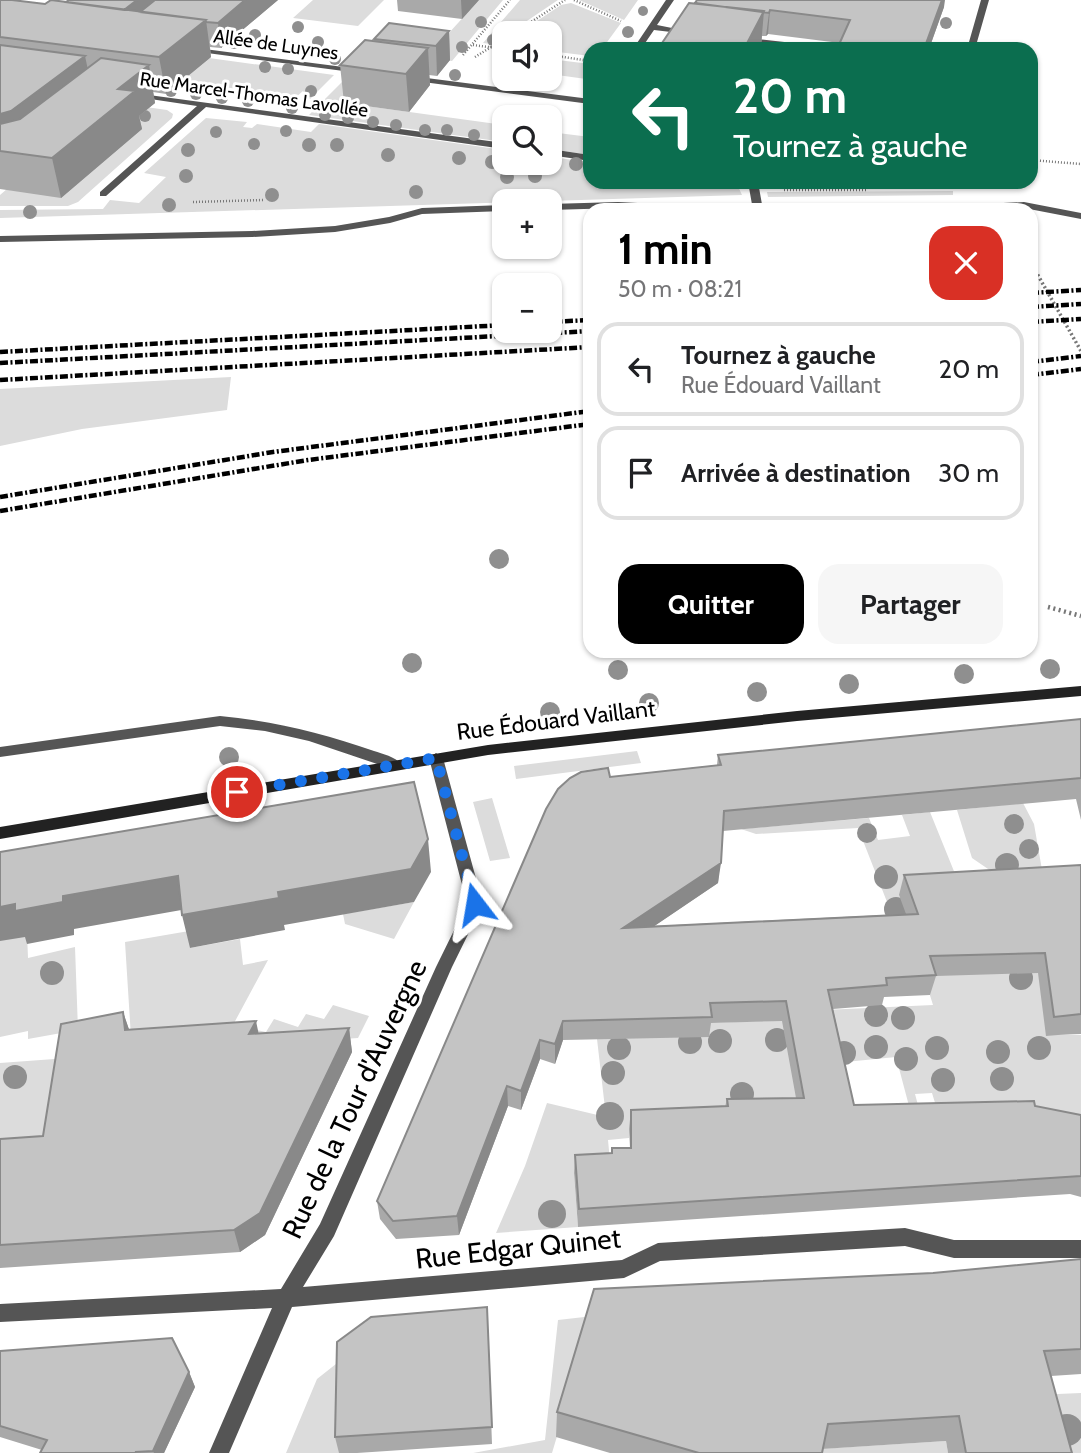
<!DOCTYPE html>
<html lang="fr">
<head>
<meta charset="utf-8">
<style>
  :root { --surface:#fff; --page:#f6f6f6; --text:#202124; --muted:#757577; --line:#e0e0e0; --accent:#000 }
  body { margin:0; font-family:Cabin,sans-serif; background:var(--page); color:var(--text); height:100vh; display:flex; flex-direction:column; font-size:26px; white-space:nowrap }
  * { box-sizing:border-box; margin:0 }
  p { font-size:23px; color:var(--muted) }
  .icon { flex:none; width:38px; height:38px; fill:none; stroke:currentColor; stroke-width:2; stroke-linecap:round; stroke-linejoin:round }
  .map { position:relative; flex:1; overflow:hidden }
  .side { position:absolute; left:583px; top:203px; width:455px; height:455px; display:flex; flex-direction:column; background:var(--surface); border-radius:21px; box-shadow:0 2px 5px #0004 }
  .side>* { flex:none }
  .top-card { position:absolute; left:583px; top:42px; width:455px; height:147px; border-radius:21px; box-shadow:0 2px 5px #0004; background:#0b6e4f; color:#fff; overflow:hidden }
  .fabs { position:absolute; left:492px; top:21px; display:grid; gap:14px }
  .fabs a { display:grid; place-items:center; width:70px; height:70px; border-radius:14px; background:var(--surface); box-shadow:0 2px 5px #0004; font-size:35px }
  .pin { position:absolute; display:grid; place-items:center; width:60px; height:60px; color:#fff; margin:-30px; border:4px solid #fff; border-radius:50%; box-shadow:0 2px 7px #0007 }
  .me { position:absolute; width:77px; margin:-38px; rotate:346deg; stroke-linejoin:round; filter:drop-shadow(0 0 5px #0008) }
  .turn { display:flex; align-items:center; gap:24px; height:147px; padding:0 35px; font-size:32px }
  .turn .icon { width:91px; height:91px; stroke-width:2.5 }
  .turn b { display:block; font-size:49px; line-height:60px }
  .round { display:grid; place-items:center; flex:none; width:74px; height:74px; border-radius:21px; background:var(--page) }
  .head { display:flex; align-items:center; justify-content:space-between; height:119px; padding:0 35px }
  h1 { font-size:42px; font-weight:700; line-height:52px; color:var(--accent) }
  .cta { display:flex; gap:14px; margin-top:auto; padding:14px 35px }
  .cta a { flex:1; height:80px; border-radius:21px; background:var(--accent); color:#fff; font-size:28px; font-weight:700; line-height:80px; text-align:center }
  .cta a+a { background:var(--page); color:var(--text) }
  ul { padding:0; list-style:none }
  li { display:flex; align-items:center; gap:21px; height:94px; margin:0 14px 10px; padding:0 21px; border:4px solid var(--line); border-radius:21px }
  li div { flex:1 }
  li b { display:block; font-size:26px }
  li em { font-style:normal }
  .map>svg:first-child { display:block }
  .green { fill:#dcdcdc }
  .lines { fill:none; stroke-linecap:round; stroke-linejoin:round }
  .path-far2 { stroke:#777; stroke-width:2.5; stroke-dasharray:1 2; stroke-linecap:butt }
  .path-far1 { stroke:#777; stroke-width:3.5; stroke-dasharray:2 2.5; stroke-linecap:butt }
  .path { stroke:#777; stroke-width:4.5; stroke-dasharray:2 3.5; stroke-linecap:butt }
  .service { fill:#555; fill-rule:evenodd }
  .minor { fill:#555; fill-rule:evenodd }
  .secondary { fill:#222; fill-rule:evenodd }
  .rail { stroke:#000; stroke-width:4.5; stroke-dasharray:8 2.5 2 2.5; stroke-linecap:butt }
  .tree { fill:#8f8f8f }
  .wall { fill:#a9a9a9 }
  .shaded-wall { fill:#898989 }
  .building { fill:#c4c4c4; stroke:#898989; stroke-width:2 }
  .route { stroke:#1a73e8; stroke-width:12; stroke-dasharray:0 21.6 }
  .labels { text-anchor:middle; stroke-width:6; stroke-linejoin:round; paint-order:stroke }
  .far-street-label { font-size:19px; fill:#000; stroke:#fff }
  .street-label { font-size:23px; fill:#000; stroke:#fff }
  .near-street-label { font-size:28px; fill:#000; stroke:#fff }
</style>
</head>
<body>
<div class="map">
<svg width="1081" height="1453" viewBox="0 0 1081 1453">
  <rect width="100%" height="100%" fill="#fff"/>
  <path class="green" d="M313,0H384L358,26L293,18Z
    M479,0H503L452,61L427,57Z
    M520,0H558L509,33H504V36L490,44L483,43Z
    M579,0H638L624,20Z
    M571,3L621,23L602,49H590V56L550,51V33H519L561,5Z
    M209,58L334,75L310,99L303,91L295,98L275,100L0,62Z
    M550,59L590,64V74L586,79L550,74Z
    M347,77L344,103L504,125V142L309,115Z
    M125,104L167,110L173,114L172,118L78,202L68,206H0V195L7,189Z
    M206,118L247,122L243,127L252,128L257,124L311,132L319,124L504,150V163H550V157L590,162V182H736L742,195L0,218V210L103,209L110,200L139,203L166,177L144,173Z
    M550,132L590,137V155L550,149Z
    M774,182H828L887,189L770,188Z
    M953,191V195L768,197L767,192Z
    M231,377L227,410L82,429L0,446V389Z
    M637,751L641,763L516,779L514,766Z
    M492,798L510,858L490,861L473,802Z
    M1023,803L1034,824L1045,887L991,871L972,858L957,810Z
    M930,812L962,891L899,895L913,934L900,935L858,828L756,834L741,829L869,818L878,840L910,836L902,815Z
    M414,902L394,939L345,924L343,914Z
    M1054,928L1070,1034L1081,1035V1192L939,1116L932,1093L915,1094L922,1120L913,1121L896,1057L835,1063L799,1115L630,1129L629,1138L608,1140L611,1172L574,1174L578,1227L496,1233L525,1166L547,1103L606,1117L597,1039L707,1023L825,1019L824,1010L933,1005L924,976Z
    M189,931L190,948L240,939L243,965L268,960L233,1025L266,1032L274,1019L298,1027L306,1014L324,1019L333,1005L369,1016L358,1038L132,1053L125,942Z
    M27,933L28,958L75,947L78,1030L28,1039V1031L0,1037V938Z
    M68,1058L55,1155L0,1162V1063Z
    M593,1316L552,1453H473L545,1440L558,1320Z
    M341,1360L340,1453H286L317,1379Z
    M1081,1393V1453H1050L1034,1395Z
    M946,1441L948,1453H818L819,1449Z"/>
  <g class="lines">
    <path class="path-far2" d="M574,0L621,21
      M514,33L565,0
      M473,45L504,49
      M463,55L510,0
      M550,55L590,61
      M475,57L504,39
      M1031,160L1081,164
      M784,190H866
      M193,202L264,200"/>
    <path class="path-far1" d="M1031,263L1081,351"/>
    <path class="path" d="M1048,607L1081,616"/>
    <path class="service" d="M748,182H758L763,210H753Z
      M618,202L716,207L721,210L618,208L550,210V204Z
      M1024,202L1081,213V219L1024,208L919,210L924,207Z
      M504,205V211L422,214L390,223L335,232L252,237L0,242V236L252,231L335,226L389,217L422,208Z
      M220,716C273,721 323,733 374,751C383,754 396,757 402,765L395,770L309,741L265,731L220,726L0,757V747Z"/>
    <path class="minor" d="M666,0H674L657,25L692,32L688,34L654,30L641,49H633Z
      M981,0H989L975,49H967Z
      M740,37L829,47L833,49H809L743,41L739,39Z
      M189,47L359,69L363,71L359,73L192,51L188,49Z
      M411,76L590,99V104L408,80V76Z
      M134,93L504,143V149L206,107L106,196H100V192L197,106L137,97H134Z
      M550,149L590,155V161L550,155Z
      M889,182H934L929,185H894Z
      M436,753L443,758L483,904L452,967L334,1236L303,1287L622,1260L658,1243L905,1228L954,1240H1081V1258H954L905,1246L660,1261L624,1278L292,1307L229,1453H209L272,1308L0,1322V1304L281,1289L320,1224L436,967L467,904L429,758Z"/>
    <path class="secondary" d="M1081,686V696L797,721L488,755L0,839V827L488,745L797,711Z"/>
    <path class="rail" d="M1031,293L1081,290
      M1031,307L1081,304
      M550,322L590,320
      M1031,322L1081,319
      M0,352L504,325
      M1031,362L1081,356
      M0,363L590,331
      M1031,375L1081,369
      M0,380L590,347
      M0,497L273,452L590,411
      M0,511L308,460L590,424"/>
  </g>
  <g class="tree">
    <circle cx="643" cy="11" r="5"/>
    <circle cx="481" cy="22" r="6"/>
    <circle cx="946" cy="23" r="6"/>
    <circle cx="298" cy="27" r="6"/>
    <circle cx="628" cy="32" r="6"/>
    <circle cx="255" cy="35" r="6"/>
    <circle cx="493" cy="40" r="6"/>
    <circle cx="318" cy="42" r="6"/>
    <circle cx="234" cy="43" r="6"/>
    <circle cx="462" cy="47" r="6"/>
    <circle cx="335" cy="59" r="6"/>
    <circle cx="265" cy="67" r="6"/>
    <circle cx="288" cy="69" r="6"/>
    <circle cx="455" cy="75" r="6"/>
    <circle cx="171" cy="91" r="6"/>
    <circle cx="311" cy="91" r="6"/>
    <circle cx="196" cy="94" r="6"/>
    <circle cx="222" cy="98" r="6"/>
    <circle cx="248" cy="101" r="6"/>
    <circle cx="292" cy="108" r="6"/>
    <circle cx="325" cy="115" r="6"/>
    <circle cx="145" cy="116" r="6"/>
    <circle cx="348" cy="118" r="6"/>
    <circle cx="373" cy="122" r="6"/>
    <circle cx="396" cy="125" r="6"/>
    <circle cx="425" cy="130" r="6"/>
    <circle cx="447" cy="130" r="6"/>
    <circle cx="286" cy="131" r="6"/>
    <circle cx="216" cy="132" r="6"/>
    <circle cx="474" cy="135" r="6"/>
    <circle cx="254" cy="144" r="6"/>
    <circle cx="309" cy="145" r="7"/>
    <circle cx="337" cy="145" r="7"/>
    <circle cx="188" cy="150" r="7"/>
    <circle cx="388" cy="155" r="7"/>
    <circle cx="459" cy="158" r="7"/>
    <circle cx="492" cy="162" r="7"/>
    <circle cx="576" cy="164" r="7"/>
    <circle cx="186" cy="176" r="7"/>
    <circle cx="535" cy="176" r="7"/>
    <circle cx="507" cy="177" r="7"/>
    <circle cx="416" cy="192" r="7"/>
    <circle cx="272" cy="195" r="7"/>
    <circle cx="169" cy="205" r="7"/>
    <circle cx="30" cy="212" r="7"/>
    <circle cx="499" cy="559" r="10"/>
    <circle cx="412" cy="663" r="10"/>
    <circle cx="1050" cy="669" r="10"/>
    <circle cx="618" cy="670" r="10"/>
    <circle cx="964" cy="674" r="10"/>
    <circle cx="849" cy="684" r="10"/>
    <circle cx="757" cy="692" r="10"/>
    <circle cx="649" cy="703" r="10"/>
    <circle cx="550" cy="712" r="10"/>
    <circle cx="229" cy="757" r="10"/>
    <circle cx="1014" cy="824" r="10"/>
    <circle cx="867" cy="833" r="10"/>
    <circle cx="1029" cy="849" r="10"/>
    <circle cx="1007" cy="865" r="12"/>
    <circle cx="886" cy="877" r="12"/>
    <circle cx="896" cy="909" r="12"/>
    <circle cx="52" cy="973" r="12"/>
    <circle cx="1021" cy="978" r="12"/>
    <circle cx="876" cy="1015" r="12"/>
    <circle cx="903" cy="1018" r="12"/>
    <circle cx="777" cy="1040" r="12"/>
    <circle cx="720" cy="1041" r="12"/>
    <circle cx="690" cy="1042" r="12"/>
    <circle cx="876" cy="1047" r="12"/>
    <circle cx="619" cy="1048" r="12"/>
    <circle cx="937" cy="1048" r="12"/>
    <circle cx="1039" cy="1048" r="12"/>
    <circle cx="998" cy="1052" r="12"/>
    <circle cx="844" cy="1053" r="12"/>
    <circle cx="906" cy="1059" r="12"/>
    <circle cx="613" cy="1073" r="12"/>
    <circle cx="15" cy="1077" r="12"/>
    <circle cx="1002" cy="1079" r="12"/>
    <circle cx="943" cy="1080" r="12"/>
    <circle cx="742" cy="1094" r="12"/>
    <circle cx="610" cy="1116" r="14"/>
    <circle cx="552" cy="1214" r="14"/>
    <circle cx="1067" cy="1430" r="16"/>
  </g>
  <path class="wall" d="M0,0L45,4L66,2L278,0L221,48L210,47L211,57L166,94L153,92L155,103L139,116L142,129L61,198L0,189Z
    M397,0H479L462,19L398,11Z
    M695,3L944,7L929,49H837L840,43L768,34L766,36H762L761,46L759,49H658Z
    M449,31L450,60L437,76L429,75L430,85L409,112L344,103L340,65L374,41V39Z
    M1081,719V820L1076,799L723,831L718,883L654,926L906,914L899,895L904,875L1081,865V1034H1070L1046,1036L1038,973L936,976L930,995L884,997L882,1005L833,1009L854,1105L1035,1106L1081,1115V1197L1070,1194L578,1227L574,1173L575,1155L612,1153V1148H630L629,1129L631,1110L725,1107L727,1099L796,1098L782,1021L711,1023L709,1037L563,1040L555,1064L540,1059L521,1110L508,1106L459,1235L396,1239L380,1219L377,1201L610,777L717,765L718,755Z
    M123,1012L129,1030L259,1034L349,1028L352,1052L265,1235L240,1252L0,1268V1139L43,1136Z
    M1081,1259V1374L1051,1376L1072,1453H948L946,1441L822,1449V1453H610L556,1437L557,1412L933,1273Z
    M487,1307L492,1444L357,1453H339L335,1437Z
    M0,1351L189,1372L195,1387L164,1453H40L42,1450L0,1437Z"/>
  <path class="shaded-wall" d="M137,0H173L139,13L123,11Z
    M245,0H278L221,48L218,23Z
    M461,0H479L462,19Z
    M942,0H945L944,7L929,49H924Z
    M770,10L768,34L766,36L769,13Z
    M764,11L761,46L759,49H744Z
    M206,20L211,57L166,94L159,57Z
    M449,31L450,60L437,76L436,46Z
    M428,48L430,85L409,112L406,74Z
    M85,56L93,94L0,151V114Z
    M149,65L155,103L139,116L142,129L61,198L52,158L118,89Z
    M428,839L431,872L414,902L284,925L285,930L190,948L182,915L278,892Z
    M721,863L718,883L622,948L623,928Z
    M178,876L187,909L74,929V935L27,944L25,937L0,941V907Z
    M123,1012L131,1035L125,1030Z
    M256,1021L261,1045L249,1034Z
    M563,1021V1040L555,1064V1044Z
    M349,1028L352,1052L265,1235L240,1252L234,1230Z
    M540,1040V1059L521,1110V1091Z
    M507,1086L508,1106L459,1235L457,1216Z
    M189,1372L195,1387L164,1453H154L153,1451Z"/>
  <path class="building" d="M0,0H12L45,4L51,0L206,20L159,57L0,37Z
    M69,0H137L124,10L66,2Z
    M155,0H245L218,23L206,22V20L140,12Z
    M697,0H942L924,49H837L850,20L770,10L769,13L695,3Z
    M689,3L764,11L744,49H658Z
    M389,23L449,31L436,46L374,39Z
    M365,40L428,48L406,74L340,65Z
    M0,45L85,56L11,111L0,114Z
    M101,58L149,65L118,89L135,91L52,158L0,151V124L20,119Z
    M1081,719V778L724,811L721,863L623,928L918,914L904,875L1081,865V1014L1054,1017L1045,953L930,956L936,975L886,978L887,985L828,990L854,1105L1034,1101L1035,1106L1081,1115V1176L579,1209L575,1155L612,1153V1148H631V1110L728,1106L727,1099L804,1098L786,1001L710,1003L712,1017L563,1021L555,1044L540,1040L521,1091L507,1086L457,1216L393,1221L377,1201L546,809L558,789L570,778L581,772L608,768L610,777L721,765L718,755Z
    M414,782L428,839L411,869L278,892L279,898L182,915L178,876L63,896V902L15,911V904L0,907V852Z
    M123,1012L125,1030L256,1021L249,1034L349,1028L260,1213L234,1230L0,1245V1139L43,1136L61,1024Z
    M1081,1259V1349L1044,1351L1072,1453H966L959,1416L828,1424L822,1453H699L557,1412L594,1289L933,1273Z
    M487,1307L492,1427L335,1437L337,1342L371,1317Z
    M172,1338L189,1372L153,1451L135,1452L139,1453H40L47,1440L0,1426V1351Z"/>
  <g class="lines">
    <path class="route" d="M237,792L436,758L475,904"/>
  </g>
  <g class="labels">
    <g class="far-street-label">
      <text transform="translate(276 44) rotate(8)" y="7">Allée de Luynes</text>
      <text transform="translate(254 94) rotate(8)" y="7">Rue Marcel-Thomas Lavollée</text>
    </g>
    <g class="street-label">
      <text transform="translate(556 720) rotate(-7)" y="8">Rue Édouard Vaillant</text>
    </g>
    <g class="near-street-label">
      <text transform="translate(354 1099) rotate(-65)" y="10">Rue de la Tour d'Auvergne</text>
      <text transform="translate(518 1248) rotate(-6)" y="10">Rue Edgar Quinet</text>
    </g>
  </g>
</svg>
<div class="fabs">
<a><svg class="icon" aria-label="sound" viewBox="0 0 24 24"><path d="M4 9h4l5-4v14l-5-4H4zM17 9q2 3 0 6"/></svg></a>
<a><svg class="icon" aria-label="search" viewBox="0 0 24 24"><circle cx="10" cy="10" r="6"/><path d="M15 15l6 6"/></svg></a>
<a>+</a>
<a>−</a>
</div>
<div class="pin" style="left:237px;top:792px;background:#d93025"><svg class="icon" aria-label="arrive" viewBox="0 0 24 24"><path d="M6 21V4h12l-3 4 3 4H6"/></svg></div>
<svg class="me" style="left:475px;top:904px" viewBox="-20 -20 40 40"><path d="M0-17L14 15 0 8-14 15z" fill="#1a73e8" stroke="#fff" stroke-width="4"/></svg>
<div class="top-card">
<div class="turn"><svg class="icon" aria-label="left" viewBox="0 0 24 24"><path d="M17 20v-9H6M10 6l-5 5 5 5"/></svg><div><b>20 m</b>Tournez à gauche</div></div>
</div>
<section class="side">
<div class="head"><div><h1>1 min</h1><p>50 m · 08:21</p></div><a class="round" style="background:#d93025;color:#fff"><svg class="icon" aria-label="close" viewBox="0 0 24 24"><path d="M6 6l12 12M18 6L6 18"/></svg></a></div>
<ul>
<li><svg class="icon" aria-label="left" viewBox="0 0 24 24"><path d="M17 20v-9H6M10 6l-5 5 5 5"/></svg><div><b>Tournez à gauche</b><p>Rue Édouard Vaillant</p></div><em>20 m</em></li>
<li><svg class="icon" aria-label="arrive" viewBox="0 0 24 24"><path d="M6 21V4h12l-3 4 3 4H6"/></svg><div><b>Arrivée à destination</b></div><em>30 m</em></li>
</ul>
<div class="cta"><a>Quitter</a><a>Partager</a></div>
</section>
</div>
</body>
</html>
